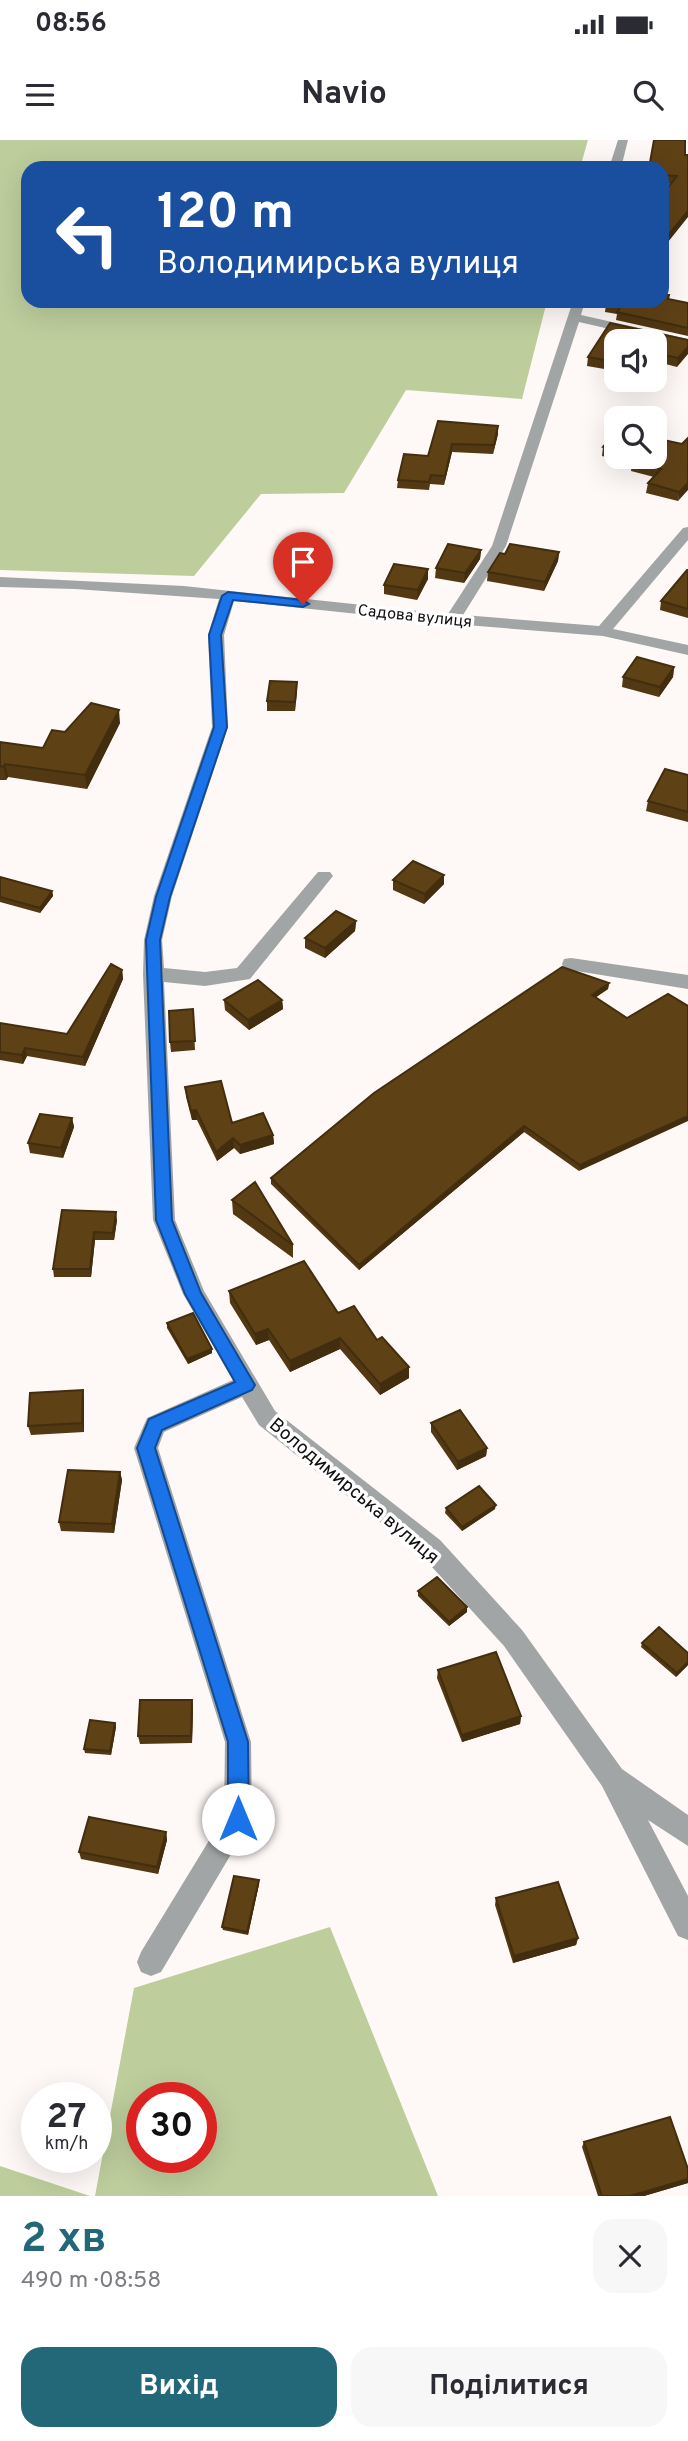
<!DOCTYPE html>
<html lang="uk">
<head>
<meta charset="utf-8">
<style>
  :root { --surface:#fff; --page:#f7f7f7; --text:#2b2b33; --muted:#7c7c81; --accent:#226878 }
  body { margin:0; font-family:Overpass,sans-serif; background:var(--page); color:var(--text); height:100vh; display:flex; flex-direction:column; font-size:26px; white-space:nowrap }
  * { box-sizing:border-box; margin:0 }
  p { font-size:23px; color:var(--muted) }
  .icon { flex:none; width:38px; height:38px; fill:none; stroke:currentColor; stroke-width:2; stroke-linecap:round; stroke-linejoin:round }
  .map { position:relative; height:2056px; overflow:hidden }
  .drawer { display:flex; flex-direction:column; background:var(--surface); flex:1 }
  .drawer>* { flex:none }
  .hud { position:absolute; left:21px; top:21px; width:648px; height:147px; border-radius:21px; box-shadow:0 7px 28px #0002; background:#1a4fa0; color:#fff; overflow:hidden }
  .buttons { position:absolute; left:604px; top:189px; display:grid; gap:14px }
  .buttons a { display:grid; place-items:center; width:63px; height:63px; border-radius:14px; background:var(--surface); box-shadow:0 7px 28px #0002; font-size:35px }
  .speed { position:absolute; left:21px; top:1942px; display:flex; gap:14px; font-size:35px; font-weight:700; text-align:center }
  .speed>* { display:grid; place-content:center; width:91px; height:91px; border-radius:50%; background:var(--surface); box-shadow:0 7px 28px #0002; line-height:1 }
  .speed small { font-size:18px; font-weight:400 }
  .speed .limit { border:10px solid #d22; background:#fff; color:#111 }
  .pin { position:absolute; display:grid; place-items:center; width:60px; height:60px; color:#fff; margin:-72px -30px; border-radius:50% 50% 50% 0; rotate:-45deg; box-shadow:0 0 7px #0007 }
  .pin .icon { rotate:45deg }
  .me { position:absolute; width:77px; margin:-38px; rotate:0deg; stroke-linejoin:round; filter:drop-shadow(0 0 5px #0008) }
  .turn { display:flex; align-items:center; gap:24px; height:147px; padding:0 21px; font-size:32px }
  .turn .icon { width:91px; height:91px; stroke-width:2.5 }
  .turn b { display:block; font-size:49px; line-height:60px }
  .round { display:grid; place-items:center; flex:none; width:74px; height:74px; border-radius:21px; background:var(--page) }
  .headline { display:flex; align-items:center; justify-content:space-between; height:119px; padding:0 21px }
  h1 { font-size:42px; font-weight:700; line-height:52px; color:var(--accent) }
  .cta { display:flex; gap:14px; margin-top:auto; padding:14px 21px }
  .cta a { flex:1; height:80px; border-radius:21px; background:var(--accent); color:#fff; font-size:28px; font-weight:700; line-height:80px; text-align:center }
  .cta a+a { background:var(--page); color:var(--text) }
  .status { display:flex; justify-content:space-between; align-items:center; height:49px; padding:0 35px; background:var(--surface); direction:ltr }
  .status svg { height:19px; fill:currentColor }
  header { display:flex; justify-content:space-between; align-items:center; height:91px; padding:0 21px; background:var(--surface); font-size:32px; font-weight:700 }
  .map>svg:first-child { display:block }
  .green { fill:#bdcd9c; fill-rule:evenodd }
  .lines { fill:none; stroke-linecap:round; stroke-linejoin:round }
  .minor { fill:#a1a5a5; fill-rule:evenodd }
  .wall { fill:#523813 }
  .shaded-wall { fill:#422e0f }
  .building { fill:#5f4116; stroke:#422e0f; stroke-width:2 }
  .route { fill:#1a73e8; stroke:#114b97; stroke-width:2 }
  .labels { text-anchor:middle; stroke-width:7; stroke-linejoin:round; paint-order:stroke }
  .far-street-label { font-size:16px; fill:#120f0f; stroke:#fff }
  .street-label { font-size:19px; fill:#120f0f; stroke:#fff }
</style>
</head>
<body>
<div class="status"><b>08:56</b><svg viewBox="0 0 49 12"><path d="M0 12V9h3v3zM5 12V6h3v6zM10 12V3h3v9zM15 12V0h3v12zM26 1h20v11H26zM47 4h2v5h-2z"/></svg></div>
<header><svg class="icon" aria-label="menu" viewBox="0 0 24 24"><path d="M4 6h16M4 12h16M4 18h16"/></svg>Navio<svg class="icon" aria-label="search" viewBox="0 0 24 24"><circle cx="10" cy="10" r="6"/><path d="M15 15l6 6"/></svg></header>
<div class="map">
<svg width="688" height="2056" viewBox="0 0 688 2056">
  <rect width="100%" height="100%" fill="#fef8f6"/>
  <path class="green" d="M0,0H588L580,28H28V161H547L522,259L406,250L344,353L261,354L194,436L0,430Z
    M330,1787L438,2056H95L134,1848ZM142,1958H201V2018H142Z
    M0,2026L90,2056H0Z"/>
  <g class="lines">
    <path class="minor" d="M618,0H628L621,28H609Z
      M573,161H585L581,175L688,199V207L579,182L506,406L463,475L599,486L683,388L688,387V400L613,489L688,505V515L603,496L453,484L234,461L224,495L228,587L172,756L162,800L164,828L205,832L237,828L318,732H330L333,736L250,839L205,846L164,842L175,1080L204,1151L275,1271L440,1400L522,1490L622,1629L688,1675V1706L648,1680L688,1756V1800L678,1796L602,1646L504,1506L422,1416L259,1285L242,1257L164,1292L158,1308L251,1602L252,1679L161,1832L151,1836L141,1832L137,1822L141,1812L224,1676L225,1602L134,1308L147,1278L233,1240L183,1154L153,1080L143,834L144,800L154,756L212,587L208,495L219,459L75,449L0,447V437L184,446L448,474L492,406Z
      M571,818L688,835V849L564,829L562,824L564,819Z"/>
  </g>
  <path class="wall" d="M685,0L664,107H662V55L671,44L662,43V28Z
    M668,159L688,163V196L616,180L617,174L605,172L606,164Z
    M610,183L688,200L677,227L654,221V201H616V231L587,226L588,217Z
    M438,281L498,286V294L493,314L452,312L444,345L430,344L429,350L397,348L398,340L428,316Z
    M616,291V317H654L682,304L688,298L678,361L646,353L648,343L654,337L631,331L632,323L602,316L603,307Z
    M481,410L480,419L464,443L435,438L436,428Z
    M559,412L558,421L544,451L487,441L488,432L505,414Z
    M428,429V439L417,460L384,454V445Z
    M688,430V478L660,470L661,461Z
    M674,527L673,537L659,557L622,547L623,537Z
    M297,542L295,571H267V561Z
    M120,583L87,649L8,637L6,640H0V602L43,608L65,592Z
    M688,635V682L646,671L648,661Z
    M444,735V744L424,764L393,750V740Z
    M0,737L52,751L53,756L40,773L0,762Z
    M356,781L355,791L325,818L305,808V798Z
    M122,830L123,839L85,926L27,916L23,924L0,920V883L67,894Z
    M609,843L608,849L596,857L627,878L579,1031L524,992L359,1130L271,1044V1038Z
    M224,860H282L283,869L249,890L225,870Z
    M193,869L195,910L171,912L170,902Z
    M185,947L232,983L273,995L274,1004L240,1014L234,1008L217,1021L197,980H192L186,957Z
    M72,978L74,987L63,1018L30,1013L28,1003Z
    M232,1060L293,1105V1118L233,1074Z
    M62,1070L117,1080L114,1100H95L91,1137H54L53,1129Z
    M229,1151L338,1173L377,1200L409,1227V1238L380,1255L340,1209L290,1232L269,1200L256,1205L230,1163Z
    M167,1183L212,1209V1213L188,1224L167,1188Z
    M83,1250L84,1259V1292L31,1295L28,1286Z
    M431,1283L487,1308L486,1316L457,1330L431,1292Z
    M120,1332L122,1340L114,1393L61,1391L59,1382Z
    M446,1368L495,1369L462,1391L445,1373Z
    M418,1451L467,1472L449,1486L418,1456Z
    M642,1503L688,1513V1525L676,1537L641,1507Z
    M438,1530L521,1576L520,1584L462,1602L437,1538Z
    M192,1560L193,1568L192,1603L140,1604L138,1596Z
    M115,1583L116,1587L111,1615L85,1613L84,1609Z
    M166,1692L167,1700L158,1734L81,1719L79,1712Z
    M259,1740V1744L248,1795L223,1790L222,1787Z
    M496,1758L578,1798L576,1805L513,1823L495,1765Z
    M584,2002L688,2043L644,2056H598L582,2007Z"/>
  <path class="shaded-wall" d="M688,71V77L664,107L665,99Z
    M688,207V214L677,227L678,218Z
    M498,286V294L493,314L494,305Z
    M452,304V312L444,345L445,336Z
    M688,343V350L678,361L679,352Z
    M481,410L480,419L464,443L465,433Z
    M559,412L558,421L544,451L545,442Z
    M428,429V439L417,460L418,450Z
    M674,527L673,537L659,557L660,547Z
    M297,542V552L295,571V562Z
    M119,570L120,583L87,649L85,635Z
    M5,624L8,637L6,640L4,627Z
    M444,735V744L424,764L425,754Z
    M52,751L53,756L40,773V768Z
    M356,781L355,791L325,818V808Z
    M122,830L123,839L85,926L83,917Z
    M609,843L608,849L592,860V855Z
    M282,860L283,869L249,890L248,880Z
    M25,908L27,916L23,924L22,915Z
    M196,970L197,980H192L191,971Z
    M688,976V981L579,1031L580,1025Z
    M72,978L74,987L63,1018L61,1008Z
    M524,986V992L359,1130V1125Z
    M273,995L274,1004L240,1014V1005Z
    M233,998L234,1008L217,1021L216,1012Z
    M116,1072L117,1080L114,1100L113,1093Z
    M94,1092L95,1100L91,1137L90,1129Z
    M268,1189L269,1200L256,1205L255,1194Z
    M340,1198V1209L290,1232V1221Z
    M212,1209V1213L188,1224L187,1219Z
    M409,1227V1238L380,1255V1244Z
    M83,1250L84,1259V1292L82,1283Z
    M487,1308L486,1316L457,1330L458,1322Z
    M120,1332L122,1340L114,1393L112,1384Z
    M496,1365L495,1369L462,1391V1387Z
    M467,1467V1472L449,1486V1482Z
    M688,1522V1525L676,1537L677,1533Z
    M192,1560L193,1568L192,1603L191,1596Z
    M521,1576L520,1584L462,1602V1595Z
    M115,1583L116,1587L111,1615L110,1611Z
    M166,1692L167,1700L158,1734L157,1727Z
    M259,1740V1744L248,1795L247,1792Z
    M578,1798L576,1805L513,1823L514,1816Z
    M688,2039V2043L644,2056H630Z"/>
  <path class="building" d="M654,0H685V15H688V71L665,99L662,98V55L677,36L662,35V28H649Z
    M662,155H669L668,159L688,163V188L617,172L621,166L606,164L607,161H662Z
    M610,183L688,200V207L678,218L654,213V201H616V222L588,217Z
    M438,281L498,286L494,305L452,304L445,336L431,335L429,342L398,340L404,314L428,316Z
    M616,291V310L603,307Z
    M654,298L682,304L688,298V343L679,352L648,343L661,329L632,322L636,317H654Z
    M448,404L481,410L465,433L436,428Z
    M510,404L559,412L545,442L488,432L500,413L505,414Z
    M394,424L428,429L418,450L384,445Z
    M687,430H688V469L661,461Z
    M637,517L674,527L660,547L623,537Z
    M270,541L297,542L295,562L267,561Z
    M91,563L119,570L85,635L5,624L4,627L0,626V602L43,608L52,590L65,592Z
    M665,629L688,635V672L648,661Z
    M413,721L444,735L425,754L393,740Z
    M0,737L52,751L40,768L0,757Z
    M336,771L356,781L325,808L305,798Z
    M111,824L122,830L83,917L25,908L22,915L0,912V883L67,894Z
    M562,827L609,843L592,855L627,878L668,854L688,866V976L580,1025L524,986L359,1125L271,1038L374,953Z
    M258,840L282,860L248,880L224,860Z
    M193,869L195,901L170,902L169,871Z
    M221,941L232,983L263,973L273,995L240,1005L233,998L216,1012L196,970L191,971L185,947Z
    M40,974L72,978L61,1008L28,1003Z
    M255,1042L293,1105L232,1060Z
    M62,1070L116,1072L113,1093L94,1092L90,1129H53Z
    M304,1121L338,1173L354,1166L377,1200L382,1197L409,1227L380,1244L340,1198L290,1221L268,1189L255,1194L229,1151Z
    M193,1173L212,1209L187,1219L167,1183Z
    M83,1250L82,1283L28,1286L30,1253Z
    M460,1270L487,1308L458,1322L431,1283Z
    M68,1330L120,1332L112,1384L59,1382Z
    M479,1346L496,1365L462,1387L446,1368Z
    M437,1437L467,1467L449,1482L418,1451Z
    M659,1487L688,1513V1522L677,1533L642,1503Z
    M496,1512L521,1576L462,1595L438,1530Z
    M140,1560H192L191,1596H138Z
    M90,1580L115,1583L110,1611L84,1609Z
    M89,1677L166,1692L157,1727L79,1712Z
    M234,1736L259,1740L247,1792L222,1787Z
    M558,1742L578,1798L514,1816L496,1758Z
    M670,1977L688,2029V2039L630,2056H602L584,2002Z"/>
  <path class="route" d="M228,452L303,460L309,464L303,467L233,460L221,495L227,587L170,757L160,800L172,1080L201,1153L255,1245L252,1250L162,1290L155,1308L248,1602L249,1679L246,1686L238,1689L231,1686L228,1679V1602L137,1308L149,1279L235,1242L185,1154L156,1080L146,800L156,757L214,587L209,495L222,456Z"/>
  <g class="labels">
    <g class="far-street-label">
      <text transform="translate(415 475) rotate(6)" y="6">Садова вулиця</text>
    </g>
    <g class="street-label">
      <text transform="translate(355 1350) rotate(40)" y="7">Володимирська вулиця</text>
    </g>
  </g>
</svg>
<div class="buttons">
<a><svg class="icon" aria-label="sound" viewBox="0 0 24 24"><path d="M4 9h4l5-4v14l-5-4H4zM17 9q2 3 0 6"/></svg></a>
<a><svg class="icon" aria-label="search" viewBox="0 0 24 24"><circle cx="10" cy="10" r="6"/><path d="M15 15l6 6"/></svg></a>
</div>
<div class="speed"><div>27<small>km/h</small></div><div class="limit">30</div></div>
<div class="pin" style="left:303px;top:464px;background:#d93025"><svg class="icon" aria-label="arrive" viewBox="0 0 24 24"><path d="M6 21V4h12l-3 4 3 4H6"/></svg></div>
<svg class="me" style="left:238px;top:1679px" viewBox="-20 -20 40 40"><circle r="19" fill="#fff"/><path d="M0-13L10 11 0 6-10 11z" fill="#1a73e8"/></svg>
<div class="hud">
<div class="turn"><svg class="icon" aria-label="left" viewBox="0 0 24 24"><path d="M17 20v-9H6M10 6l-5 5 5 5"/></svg><div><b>120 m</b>Володимирська вулиця</div></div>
</div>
</div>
<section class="drawer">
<div class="headline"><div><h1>2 хв</h1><p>490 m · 08:58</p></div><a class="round"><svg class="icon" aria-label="close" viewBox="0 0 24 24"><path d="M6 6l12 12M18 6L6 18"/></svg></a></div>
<div class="cta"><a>Вихід</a><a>Поділитися</a></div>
</section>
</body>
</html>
